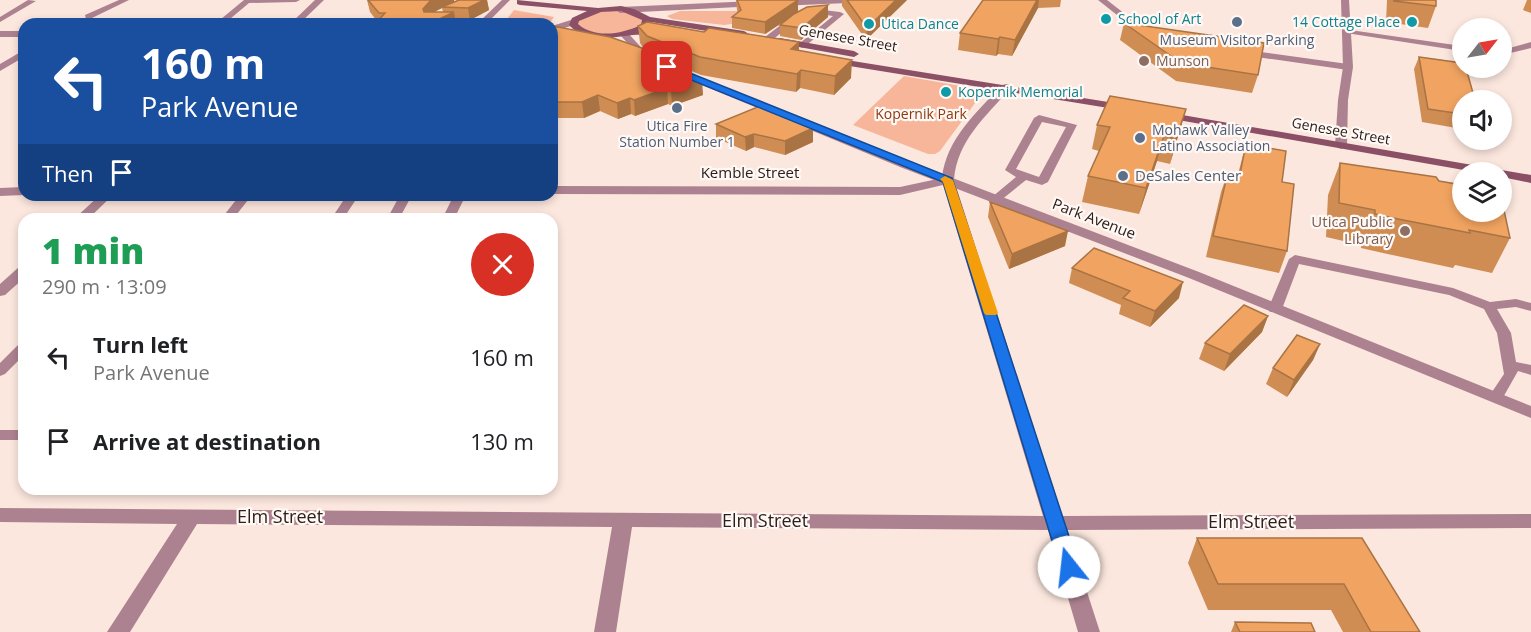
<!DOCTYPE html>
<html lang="en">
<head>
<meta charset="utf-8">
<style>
  :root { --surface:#fff; --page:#f2f2f2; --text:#202124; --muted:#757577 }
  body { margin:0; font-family:"Open Sans",sans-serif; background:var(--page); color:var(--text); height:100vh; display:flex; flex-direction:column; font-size:22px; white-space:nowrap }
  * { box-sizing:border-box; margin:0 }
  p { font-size:20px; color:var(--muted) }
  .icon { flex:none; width:33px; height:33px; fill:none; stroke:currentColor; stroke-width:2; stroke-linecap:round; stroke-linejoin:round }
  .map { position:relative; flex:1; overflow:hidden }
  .sheet { position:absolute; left:18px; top:213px; width:540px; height:282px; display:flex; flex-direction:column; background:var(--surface); border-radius:18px; box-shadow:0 3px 9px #0003 }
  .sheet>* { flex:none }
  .guide { position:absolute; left:18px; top:18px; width:540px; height:183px; border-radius:18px; box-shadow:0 3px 9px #0003; background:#1a4fa0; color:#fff; overflow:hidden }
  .needle { width:39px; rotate:59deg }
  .controls { position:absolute; left:1452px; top:18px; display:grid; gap:12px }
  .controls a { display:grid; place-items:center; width:60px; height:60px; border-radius:50%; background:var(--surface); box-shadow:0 3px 9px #0003; font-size:30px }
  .pin { position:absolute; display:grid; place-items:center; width:51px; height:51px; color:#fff; margin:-26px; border-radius:12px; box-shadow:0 3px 9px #0006 }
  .me { position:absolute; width:66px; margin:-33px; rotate:344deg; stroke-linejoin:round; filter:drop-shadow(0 0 4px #0008) }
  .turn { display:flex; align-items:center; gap:21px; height:126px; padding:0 24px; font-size:27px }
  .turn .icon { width:78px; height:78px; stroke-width:2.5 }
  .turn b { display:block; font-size:42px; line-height:51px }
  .then { display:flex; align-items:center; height:57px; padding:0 24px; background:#0003; gap:12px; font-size:22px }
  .round { display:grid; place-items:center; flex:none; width:63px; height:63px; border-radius:32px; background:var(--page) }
  .overview { display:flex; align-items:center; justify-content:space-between; height:102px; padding:0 24px }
  h1 { font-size:36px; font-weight:800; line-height:45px; color:#1e9e55 }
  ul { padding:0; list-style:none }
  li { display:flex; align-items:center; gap:18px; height:84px; padding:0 24px }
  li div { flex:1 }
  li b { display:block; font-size:22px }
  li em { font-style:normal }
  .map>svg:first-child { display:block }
  .green { fill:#f7b599 }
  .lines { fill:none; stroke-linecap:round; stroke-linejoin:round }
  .service { fill:#ad8290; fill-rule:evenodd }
  .minor { fill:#ad8290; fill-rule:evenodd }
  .tertiary { fill:#ad8290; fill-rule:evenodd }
  .secondary { fill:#8b5065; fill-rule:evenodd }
  .wall { fill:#cf8d53; fill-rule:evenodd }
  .shaded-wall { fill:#a97344 }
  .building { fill:#f1a461; stroke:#a97344; stroke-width:1.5 }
  .route { fill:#1a73e8; stroke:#114b97; stroke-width:1.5 }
  .slow { fill:#f59e0b }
  .culture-dot { fill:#0f9aa8; stroke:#fff8f5; stroke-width:2 }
  .service-dot { fill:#5c6f8a; stroke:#fff8f5; stroke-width:2 }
  .education-dot { fill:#8d6e63; stroke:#fff8f5; stroke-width:2 }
  .labels { text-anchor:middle; stroke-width:4.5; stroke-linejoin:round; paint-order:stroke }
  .far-culture-label { font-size:14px; fill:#0d838f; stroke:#fff8f5; text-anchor:start }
  .far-street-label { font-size:14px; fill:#2d201b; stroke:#fff8f5 }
  .far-service-label { font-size:14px; fill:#4e5e75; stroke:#fff8f5 }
  .far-education-label { font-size:14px; fill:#785e54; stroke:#fff8f5; text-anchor:start }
  .far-park-label { font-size:14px; fill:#8b390d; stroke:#fff8f5 }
  .street-label { font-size:15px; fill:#2d201b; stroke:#fff8f5 }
  .service-label { font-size:15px; fill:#4e5e75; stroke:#fff8f5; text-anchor:start }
  .education-label { font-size:15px; fill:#785e54; stroke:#fff8f5; text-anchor:end }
  .near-street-label { font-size:18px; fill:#2d201b; stroke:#fff8f5 }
</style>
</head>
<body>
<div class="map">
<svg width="1531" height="632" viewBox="0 0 1531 632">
  <rect width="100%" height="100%" fill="#fce7de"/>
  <path class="green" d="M514,10L554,17L549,24H503Z
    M620,10L648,22L624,34H588L574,22L587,13Z
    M680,11H748L739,23L724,25L672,19L667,16Z
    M904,76L972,88L979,93L978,99L940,151L935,154H928L853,125Z"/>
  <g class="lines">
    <path class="service" d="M28,0L36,1L0,22V17Z
      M119,0H129L92,18L95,24H87L85,15Z
      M244,0H300L296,2L249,3L224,24H215Z
      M502,0H510L486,24L434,23L438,21L479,22Z
      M1098,0H1107L1152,35L1145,37Z
      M806,8L840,12L844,14L803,48L800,47V43L833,16L806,12Z
      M790,18L797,20L771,41H765V37Z
      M1343,29L1462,46V51L1346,33H1343Z
      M1531,42V48L1502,55V50Z
      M1246,50L1348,64L1352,67L1348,70L1243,55V51Z
      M1039,115L1077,125L1048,182L1042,185L1026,180L1000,201H992V197L1016,177L1005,170L1034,118ZM1042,122L1066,127L1039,177L1016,169Z
      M240,195H252L233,219H221Z
      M347,195H359L343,219H331Z
      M400,195H412L399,219H387Z
      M454,195H466L454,219H442Z
      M1295,255L1453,288L1490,302L1516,299L1531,303V311L1516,307L1497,309L1511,333L1516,362L1531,365V375L1518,371L1501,401H1491L1488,398L1504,374L1497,333L1484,309L1449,295L1299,264L1282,309L1280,312H1270L1268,309L1289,259Z
      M24,343V355L5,374L0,376V363L19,344Z
      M0,430H24V440H0Z"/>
    <path class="minor" d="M315,0H324L299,24H290Z
      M788,0H852L848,3L778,6L774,3Z
      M1341,0H1349L1353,67L1348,100L1347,146L1341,149L1335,146L1338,100L1343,67Z
      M755,1L759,4L758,6L620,13L616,10L620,7Z
      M24,50V57L0,71V64Z
      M1006,84L1010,85V89C985,117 957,141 954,180L1062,516L1531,514V528L1067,530L1100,632H1078L1048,530L632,527L616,632H594L612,527L197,524L130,632H107L177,524L0,522V508L1043,516L943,185L900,195L552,194V186L900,187L942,178C946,139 977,112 1002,85Z
      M24,187V195L0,196V188Z
      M100,195H113L88,219H74Z
      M24,266V278L5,295L0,296V284L19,267Z"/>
    <path class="tertiary" d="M574,19L578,22L577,24L552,32V26Z
      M0,31H24V37H0Z
      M621,32H627L649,56V60H643L621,36Z
      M680,72H688L908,161L1199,272L1531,406V418L1189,278L900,167L680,76Z"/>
    <path class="secondary" d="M517,0L598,8L621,6L634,9L650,17L744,31L749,34L744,37L651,22L645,30L662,31V35C652,36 643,34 633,35C610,37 587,45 569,25L572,18L587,11L520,5L517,4ZM621,11L642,20L641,25C622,34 595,39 578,24L579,21L601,12Z
      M780,38L854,51L859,54L854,57L777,43V39Z
      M834,58L1127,105L1132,108L1127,111L831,63L829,61Z
      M1165,112L1531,175V183L1502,177V172H1475L1161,117V113Z"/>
  </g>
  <path class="wall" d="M367,0H454V2L459,0H487L489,10L470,20L455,19L456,24L377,21L370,12ZM442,8L443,12H435L436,11Z
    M736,0H798V12L828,17L801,40L780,36V25L789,18L765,34L732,28V17L738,13L737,10Z
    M842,0H907L866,40L842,6Z
    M983,0H1061L1060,7L1038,8L1012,56L998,54L996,56L958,50L960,33Z
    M1387,0H1436V6L1428,28L1386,22Z
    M1527,0H1531V13L1523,10Z
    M1124,23L1258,75L1252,93L1176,81L1120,40Z
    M638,26L799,50L851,78L834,95L800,88L796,92L701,75L659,57V61L703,95L672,106L668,104L635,116L631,114L618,119L600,111L584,118H552V27L645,50L640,43Z
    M1419,57L1462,100V129L1422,122L1414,69Z
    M1186,109L1170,164L1157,161L1139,214L1082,202L1088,176L1099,151L1092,149L1097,125Z
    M716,124L813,142L785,155L754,147L746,151L716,138Z
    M1246,144L1282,182L1287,251L1279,273L1206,257L1221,192L1228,172L1238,174Z
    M1340,163L1439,181L1510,238L1492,273L1455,265L1453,268L1383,253L1361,248V245L1326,237L1328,195Z
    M990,202L1065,246L1009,269L988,217Z
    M1072,268L1179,298L1150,327L1119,314L1121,305L1069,283Z
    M1268,316L1262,332L1224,371L1199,359L1205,343Z
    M1320,344L1313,360L1287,397L1266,384L1273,368Z
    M1197,538H1362L1420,632H1343L1331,610H1208L1188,563Z
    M1235,622L1315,632H1231Z"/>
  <path class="shaded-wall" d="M431,0H454L455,3L442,7V8L436,11L426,23L423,9Z
    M484,0H487L489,10L470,20L468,8Z
    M798,0V12L765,34V22Z
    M896,0H907L866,40L867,28Z
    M1037,0H1039L1038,8L1012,56L1015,40Z
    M828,5V17L801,40L802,28Z
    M454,12L456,24H429Z
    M1000,37L998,54L996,56L998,39Z
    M799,42V59L791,49Z
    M852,60L851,78L834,95L835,76Z
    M801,70L800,88L796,92L797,74Z
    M702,79L703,95L672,106L671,90Z
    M667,88L668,104L635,116L634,100Z
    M598,95L600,111L584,118L582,102Z
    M630,98L631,114L618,119L617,103Z
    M1186,109L1179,133L1170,164L1176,139Z
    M813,128V142L785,155V141Z
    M754,134V147L746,151L745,137Z
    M1164,136L1157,161L1139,214L1146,188Z
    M1068,231L1065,246L1009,269L1012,254Z
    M1183,282L1179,298L1150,327L1155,311Z
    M1268,316L1262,332L1224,371L1230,354Z
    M1320,344L1313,360L1287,397L1294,380Z"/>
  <path class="building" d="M368,0H431L423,9L424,12H454L429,24H375L385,13H379Z
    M459,0H484L468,8L442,7Z
    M737,0H798L765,22L732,17L741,10Z
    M847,0H896L867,28Z
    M983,0H1037L1015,40L1000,37L998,39L960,33Z
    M1394,0H1436V6L1394,1Z
    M828,5L802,28L780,25L794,14L807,7Z
    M647,22L704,32L709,28L799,42L791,49L852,60L835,76L801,70L797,74L700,57L647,36L638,26Z
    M1124,23L1264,43L1258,75L1181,63Z
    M552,27H558L610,37L659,54L657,60L702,79L671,90L667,88L634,100L630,98L617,103L598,95L582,102H552Z
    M1419,57L1462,63V68H1466L1475,100H1462V114L1428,109Z
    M1110,96L1186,109L1176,139L1164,136L1146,188L1088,176L1110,127L1097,125Z
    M760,106L813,128L785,141L754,134L745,137L716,124Z
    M1246,144L1286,151L1282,182L1294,184L1287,251L1213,236L1228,172L1240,174Z
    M1340,163L1436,177L1439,181L1462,185V212H1502V201L1510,238L1469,230L1470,233L1398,219L1375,214V210L1339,203Z
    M990,202L1068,231L1012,254Z
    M1094,248L1183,282L1155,311L1123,298L1130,291L1072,268Z
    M1244,305L1268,316L1230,354L1205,343Z
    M1297,335L1320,344L1294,380L1273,368Z
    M1197,538H1362L1420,632H1371L1344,584H1218Z
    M1235,622L1311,623L1315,632H1240Z"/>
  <path class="route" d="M664,65H670L952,178L1079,567L1076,572L1069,574L1063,572L1060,567L943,182L664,69Z"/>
  <path class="slow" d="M945,176L953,180L998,313L996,315H986L984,313L943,182L940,179Z"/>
  <g class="culture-dot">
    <circle cx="1106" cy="19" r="6"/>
    <circle cx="1412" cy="22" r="6"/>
    <circle cx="869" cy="24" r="6"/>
    <circle cx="946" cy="92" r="6"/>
  </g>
  <g class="service-dot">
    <circle cx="1237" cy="22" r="6"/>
    <circle cx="677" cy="108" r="6"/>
    <circle cx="1140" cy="138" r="6"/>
    <circle cx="1123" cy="176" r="6"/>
  </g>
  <g class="education-dot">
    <circle cx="1144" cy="61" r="6"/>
    <circle cx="1405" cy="231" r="6"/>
  </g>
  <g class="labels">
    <g class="far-culture-label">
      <text x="1118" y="24">School of Art</text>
      <text x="1400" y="27" text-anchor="end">14 Cottage Place</text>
      <text x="881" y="29">Utica Dance</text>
      <text x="958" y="97">Kopernik Memorial</text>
    </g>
    <g class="far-street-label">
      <text transform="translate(848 38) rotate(10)" y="5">Genesee Street</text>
      <text transform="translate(1341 131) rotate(10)" y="5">Genesee Street</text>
    </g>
    <g class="far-service-label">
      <text x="1237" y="45">Museum Visitor Parking</text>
      <text x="677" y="131">Utica Fire<tspan x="677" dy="16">Station Number 1</tspan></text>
      <text x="1152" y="135" text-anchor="start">Mohawk Valley<tspan x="1152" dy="16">Latino Association</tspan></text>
    </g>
    <g class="far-education-label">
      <text x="1156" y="66">Munson</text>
    </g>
    <g class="far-park-label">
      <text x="921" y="119">Kopernik Park</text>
    </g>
    <g class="street-label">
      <text x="750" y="178">Kemble Street</text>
      <text transform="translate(1094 219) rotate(21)" y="5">Park Avenue</text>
    </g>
    <g class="service-label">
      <text x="1135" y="181">DeSales Center</text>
    </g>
    <g class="education-label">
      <text x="1393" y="227">Utica Public<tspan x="1393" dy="17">Library</tspan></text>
    </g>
    <g class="near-street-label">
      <text x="280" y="523">Elm Street</text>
      <text x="765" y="527">Elm Street</text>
      <text x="1251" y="528">Elm Street</text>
    </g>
  </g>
</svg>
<div class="controls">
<a><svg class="needle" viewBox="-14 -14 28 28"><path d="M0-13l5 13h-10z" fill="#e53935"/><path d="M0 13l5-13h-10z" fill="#757577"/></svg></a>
<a><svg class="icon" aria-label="sound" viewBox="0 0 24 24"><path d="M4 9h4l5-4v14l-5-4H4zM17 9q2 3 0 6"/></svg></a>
<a><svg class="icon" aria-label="layers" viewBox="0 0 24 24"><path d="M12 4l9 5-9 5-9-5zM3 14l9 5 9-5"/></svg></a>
</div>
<div class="pin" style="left:667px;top:67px;background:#d93025"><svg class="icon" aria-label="arrive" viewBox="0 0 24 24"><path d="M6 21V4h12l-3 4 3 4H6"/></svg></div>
<svg class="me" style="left:1069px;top:567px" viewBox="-20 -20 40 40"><circle r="19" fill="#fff"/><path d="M0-13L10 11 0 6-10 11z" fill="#1a73e8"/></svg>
<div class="guide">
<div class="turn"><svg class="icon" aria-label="left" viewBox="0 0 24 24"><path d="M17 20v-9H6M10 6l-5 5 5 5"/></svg><div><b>160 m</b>Park Avenue</div></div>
<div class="then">Then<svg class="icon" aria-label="arrive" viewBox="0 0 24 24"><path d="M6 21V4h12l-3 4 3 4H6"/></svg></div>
</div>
<section class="sheet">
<div class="overview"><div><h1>1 min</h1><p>290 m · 13:09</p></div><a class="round" style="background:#d93025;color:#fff"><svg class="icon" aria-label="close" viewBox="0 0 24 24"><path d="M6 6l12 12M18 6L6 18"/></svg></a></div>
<ul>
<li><svg class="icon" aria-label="left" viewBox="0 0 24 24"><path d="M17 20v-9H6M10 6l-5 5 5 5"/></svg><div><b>Turn left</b><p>Park Avenue</p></div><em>160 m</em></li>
<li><svg class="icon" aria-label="arrive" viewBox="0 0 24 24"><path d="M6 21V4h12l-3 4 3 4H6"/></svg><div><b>Arrive at destination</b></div><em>130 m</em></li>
</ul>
</section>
</div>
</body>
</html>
